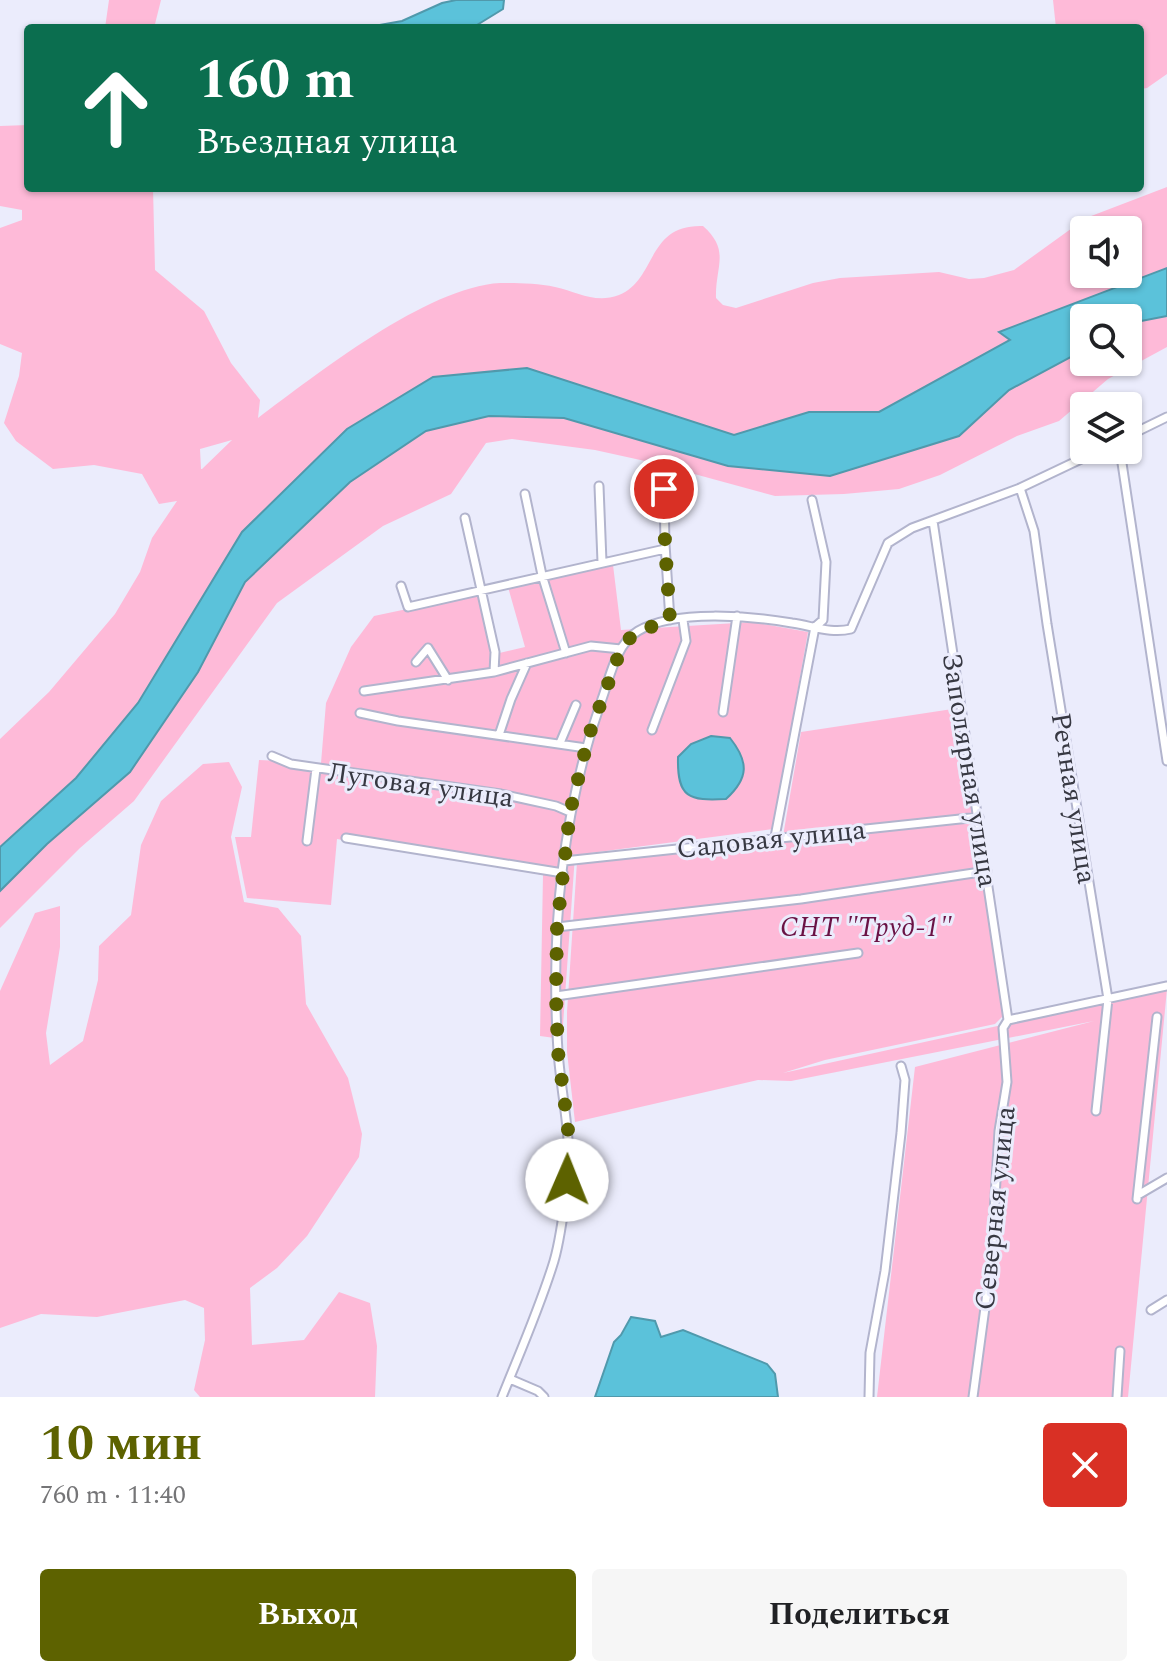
<!DOCTYPE html>
<html lang="ru">
<head>
<meta charset="utf-8">
<style>
  :root { --surface:#fff; --page:#f6f6f6; --text:#202124; --muted:#757577; --accent:#5d6200 }
  body { margin:0; font-family:Spectral,serif; background:var(--page); color:var(--text); height:100vh; display:flex; flex-direction:column; font-size:30px; white-space:nowrap }
  * { box-sizing:border-box; margin:0 }
  p { font-size:26px; color:var(--muted) }
  .icon { flex:none; width:44px; height:44px; fill:none; stroke:currentColor; stroke-width:2; stroke-linecap:round; stroke-linejoin:round }
  .map { position:relative; height:1397px; overflow:hidden }
  .sheet { display:flex; flex-direction:column; background:var(--surface); flex:1 }
  .sheet>* { flex:none }
  .banner { position:absolute; left:24px; top:24px; width:1120px; height:168px; border-radius:8px; box-shadow:0 2px 6px #0004; background:#0b6e4f; color:#fff; overflow:hidden }
  .buttons { position:absolute; left:1070px; top:216px; display:grid; gap:16px }
  .buttons a { display:grid; place-items:center; width:72px; height:72px; border-radius:8px; background:var(--surface); box-shadow:0 2px 6px #0004; font-size:40px }
  .pin { position:absolute; display:grid; place-items:center; width:68px; height:68px; color:#fff; margin:-34px; border:4px solid #fff; border-radius:50%; box-shadow:0 2px 8px #0007 }
  .me { position:absolute; width:88px; margin:-44px; rotate:1deg; stroke-linejoin:round; filter:drop-shadow(0 0 6px #0008) }
  .turn { display:flex; align-items:center; gap:28px; height:168px; padding:0 40px; font-size:36px }
  .turn .icon { width:104px; height:104px; stroke-width:2.5 }
  .turn b { display:block; font-size:56px; line-height:68px }
  .round { display:grid; place-items:center; flex:none; width:84px; height:84px; border-radius:8px; background:var(--page) }
  .overview { display:flex; align-items:center; justify-content:space-between; height:136px; padding:0 40px }
  h1 { font-size:48px; font-weight:700; line-height:60px; color:var(--accent) }
  .cta { display:flex; gap:16px; margin-top:auto; padding:16px 40px }
  .cta a { flex:1; height:92px; border-radius:8px; background:var(--accent); color:#fff; font-size:32px; font-weight:700; line-height:92px; text-align:center }
  .cta a+a { background:var(--page); color:var(--text) }
  .map>svg:first-child { display:block }
  .green { fill:#febad8; fill-rule:evenodd }
  .water { fill:#5bc2da; stroke:#5099ac; stroke-width:2 }
  .lines { fill:none; stroke-linecap:round; stroke-linejoin:round }
  .minor-casing { stroke:#b2b4cd; stroke-width:11 }
  .minor { stroke:#fff; stroke-width:7 }
  .route { stroke:#5d6200; stroke-width:14; stroke-dasharray:0 25.2 }
  .labels { text-anchor:middle; stroke-width:6; stroke-linejoin:round; paint-order:stroke }
  .street-label { font-size:28px; fill:#373842; stroke:#ebecfc }
  .park-label { font-size:28px; font-style:italic; fill:#6a1245; stroke:#ebecfc }
</style>
</head>
<body>
<div class="map">
<svg width="1167" height="1397" viewBox="0 0 1167 1397">
  <rect width="100%" height="100%" fill="#ebecfc"/>
  <path class="green" d="M109,0H161L154,28H105Z
    M1053,0H1167V74L1147,88L1140,89V28H1056Z
    M28,125V188H153L155,270L204,311L231,363L260,400L258,418C317,374 427,287 500,283C518,283 537,283 555,287C578,292 595,304 619,295C657,280 646,224 703,226C731,251 715,266 716,298L723,305L736,308L813,283L840,278L939,272L969,279L984,278L1014,270L1086,218L1167,187V347L1108,379L1059,421L1017,436L940,475L899,489L844,494L775,496L654,463L595,450L512,439L486,443L451,494L383,526L277,603L134,801L80,848L0,928V739L49,692L115,614L140,572L152,538L177,501L159,504L142,474L94,465L53,469L16,441L4,423L19,376L22,353L0,344V228L22,220V210L0,206V126ZM1084,230H1128V274H1084ZM1084,318H1128V362H1084ZM232,440L202,469H201L200,449Z
    M613,565L621,630L753,622L808,632L773,829L575,855L562,1039L540,1036L543,875L337,839L331,905L247,898L235,837H251L259,760L321,763L326,703L351,647L374,616L478,594L495,654L525,647L508,587Z
    M959,708L1003,1016L995,1024L825,1060L783,1073L1167,989L1128,1397H877L915,1067L1094,1021L791,1081L758,1080L575,1122L567,1052V1012L577,862L783,836L801,732Z
    M229,762L242,787L231,837L244,902L278,908L301,936L306,1004L348,1078L362,1134L359,1157L307,1236L277,1268L250,1288L252,1345L304,1340L339,1292L370,1303L377,1346L375,1397H200L194,1390L205,1340L204,1308L185,1300L97,1317L41,1314L0,1328V991L35,913L60,906V947L46,1033L50,1065L83,1041L98,980L99,946L131,915L141,845L161,801L203,764Z"/>
  <path class="water" d="M456,0H504L503,9L472,28H363L402,21L442,3Z
    M1167,268V316L1136,322L1128,326V318H1084V350L1009,390L959,436L830,476L728,466L564,418L489,416L426,431L350,482L245,582L198,672L130,772L47,844L0,891V847L76,778L138,703L242,532L347,429L433,377L527,368L734,435L809,412H879L1010,340L999,332Z
    M711,736L730,738C749,762 749,778 726,799C689,801 677,798 678,757L691,744Z
    M631,1317L655,1321L661,1337L683,1330L767,1364L775,1374L778,1397H595L614,1342L621,1335Z"/>
  <g class="lines">
    <g class="minor-casing">
      <path id="minor" d="M1128,436L1167,417
        M1120,450L1167,761
        M599,486L602,562
        M1020,488L1034,531L1047,624L1108,999L1096,1111
        M664,489L665,544L670,620
        M525,494L542,575L566,653
        M465,518L495,652L494,672
        M933,521L1008,1020
        M401,586L408,607L665,549
        M416,662L428,648L448,680
        M364,691L494,672L591,646L621,649
        M723,712L737,616
        M360,713L398,721L586,748
        M652,730L686,641L683,620
        M499,735L511,699L527,663
        M560,743L576,705
        M272,756L291,764L501,794L556,806L570,812
        M775,837L815,627L823,620L826,562L812,500
        M346,838L563,873
        M307,841L316,769
        M564,861L979,817
        M557,927L801,899L987,871
        M556,996L858,953
        M1008,1020L1167,986
        M1138,1195L1167,1178
        M1137,1199L1157,1017
        M1151,1310L1167,1300
        M510,1379L538,1391L544,1397
        M502,1397C520,1352 540,1307 554,1261C561,1237 564,1209 567,1184C573,1139 561,1096 558,1051C550,932 562,812 602,699C610,677 616,644 638,631C675,609 751,616 792,623C813,626 831,634 851,629L888,543L912,528L1020,488L1100,450
        M869,1397L870,1353L885,1271L901,1133L905,1080L901,1066
        M973,1397L991,1263L999,1131L1007,1082L1003,1028L1008,1020
        M1117,1397L1120,1351"/>
    </g>
    <use href="#minor" class="minor"/>
  </g>
  <g class="lines">
    <path class="route" d="M567,1180L568,1128L558,1052L556,996L557,927L570,812L589,735L621,649L634,633L670,620L665,544L664,489"/>
  </g>
  <g class="labels">
    <g class="street-label">
      <text transform="translate(971 770) rotate(81)" y="10">Заполярная улица</text>
      <text transform="translate(421 784) rotate(8)" y="10">Луговая улица</text>
      <text transform="translate(1075 798) rotate(81)" y="10">Речная улица</text>
      <text transform="translate(771 838) rotate(-6)" y="10">Садовая улица</text>
      <text transform="translate(994 1208) rotate(-84)" y="10">Северная улица</text>
    </g>
    <g class="park-label">
      <text x="866" y="936">СНТ "Труд-1"</text>
    </g>
  </g>
</svg>
<div class="buttons">
<a><svg class="icon" aria-label="sound" viewBox="0 0 24 24"><path d="M4 9h4l5-4v14l-5-4H4zM17 9q2 3 0 6"/></svg></a>
<a><svg class="icon" aria-label="search" viewBox="0 0 24 24"><circle cx="10" cy="10" r="6"/><path d="M15 15l6 6"/></svg></a>
<a><svg class="icon" aria-label="layers" viewBox="0 0 24 24"><path d="M12 4l9 5-9 5-9-5zM3 14l9 5 9-5"/></svg></a>
</div>
<div class="pin" style="left:664px;top:489px;background:#d93025"><svg class="icon" aria-label="arrive" viewBox="0 0 24 24"><path d="M6 21V4h12l-3 4 3 4H6"/></svg></div>
<svg class="me" style="left:567px;top:1180px" viewBox="-20 -20 40 40"><circle r="19" fill="#fff"/><path d="M0-13L10 11 0 6-10 11z" fill="#5d6200"/></svg>
<div class="banner">
<div class="turn"><svg class="icon" aria-label="ahead" viewBox="0 0 24 24"><path d="M12 20V5M6 11l6-6 6 6"/></svg><div><b>160 m</b>Въездная улица</div></div>
</div>
</div>
<section class="sheet">
<div class="overview"><div><h1>10 мин</h1><p>760 m · 11:40</p></div><a class="round" style="background:#d93025;color:#fff"><svg class="icon" aria-label="close" viewBox="0 0 24 24"><path d="M6 6l12 12M18 6L6 18"/></svg></a></div>
<div class="cta"><a>Выход</a><a>Поделиться</a></div>
</section>
</body>
</html>
